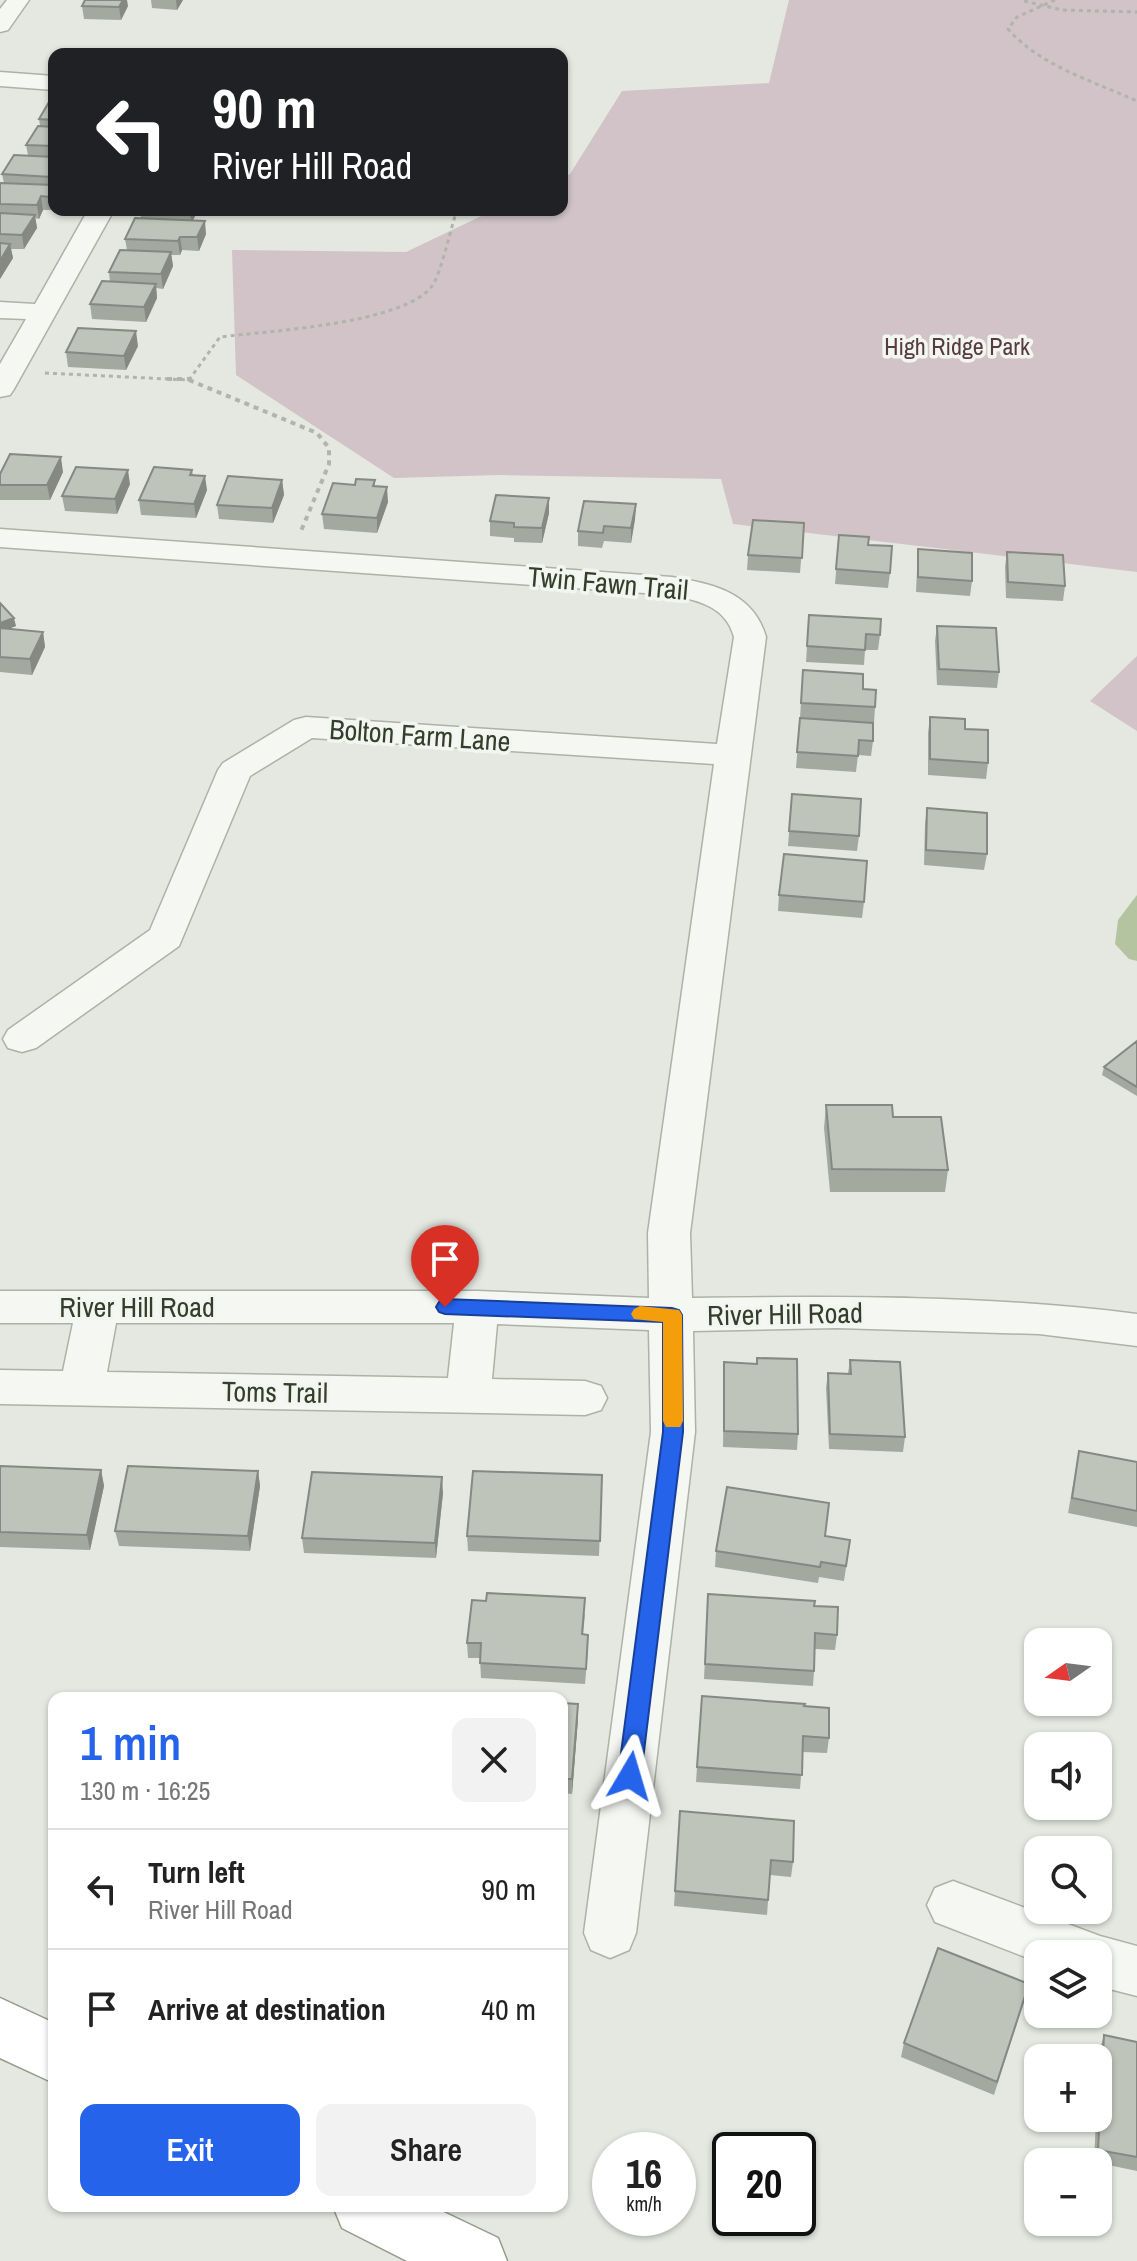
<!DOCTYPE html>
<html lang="en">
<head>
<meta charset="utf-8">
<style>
  :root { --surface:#fff; --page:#f2f2f2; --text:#222; --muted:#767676; --line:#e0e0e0; --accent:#2563eb }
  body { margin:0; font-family:"Archivo Narrow",sans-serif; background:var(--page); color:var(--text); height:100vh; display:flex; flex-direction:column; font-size:30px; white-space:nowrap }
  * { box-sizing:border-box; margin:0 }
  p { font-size:26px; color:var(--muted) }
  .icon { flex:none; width:44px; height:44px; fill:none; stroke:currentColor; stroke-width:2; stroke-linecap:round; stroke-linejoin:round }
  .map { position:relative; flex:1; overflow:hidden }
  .side { position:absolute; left:48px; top:1692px; width:520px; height:520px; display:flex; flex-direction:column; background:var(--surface); border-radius:16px; box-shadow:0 2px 6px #0004 }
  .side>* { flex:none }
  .banner { position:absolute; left:48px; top:48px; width:520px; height:168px; border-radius:16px; box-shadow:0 2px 6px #0004; background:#202124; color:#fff; overflow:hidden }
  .needle { width:52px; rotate:256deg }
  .controls { position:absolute; left:1024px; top:1628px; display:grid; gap:16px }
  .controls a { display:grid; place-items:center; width:88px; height:88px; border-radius:16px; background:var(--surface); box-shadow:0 2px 6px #0004; font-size:40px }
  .speed { position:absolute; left:592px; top:2132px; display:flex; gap:16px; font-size:40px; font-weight:700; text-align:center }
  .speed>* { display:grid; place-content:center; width:104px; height:104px; border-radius:50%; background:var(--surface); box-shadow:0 2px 6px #0004; line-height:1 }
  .speed small { font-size:20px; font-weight:400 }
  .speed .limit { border:4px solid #111; border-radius:12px; background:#fff; color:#111 }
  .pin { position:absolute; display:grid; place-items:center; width:68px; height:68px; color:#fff; margin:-82px -34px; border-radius:50% 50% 50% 0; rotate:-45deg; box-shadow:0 0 8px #0007 }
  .pin .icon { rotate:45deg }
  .me { position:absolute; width:88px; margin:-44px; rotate:7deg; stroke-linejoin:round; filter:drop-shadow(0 0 6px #0008) }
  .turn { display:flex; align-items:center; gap:28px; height:168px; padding:0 32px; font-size:36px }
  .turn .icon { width:104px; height:104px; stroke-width:2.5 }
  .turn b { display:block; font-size:56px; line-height:68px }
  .round { display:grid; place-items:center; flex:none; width:84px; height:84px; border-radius:16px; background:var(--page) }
  .overview { display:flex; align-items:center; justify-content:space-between; height:136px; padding:0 32px }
  h1 { font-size:48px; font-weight:600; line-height:60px; color:var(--accent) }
  .primary-button { display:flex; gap:16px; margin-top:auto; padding:16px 32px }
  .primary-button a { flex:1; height:92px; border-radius:16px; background:var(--accent); color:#fff; font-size:32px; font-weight:600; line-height:92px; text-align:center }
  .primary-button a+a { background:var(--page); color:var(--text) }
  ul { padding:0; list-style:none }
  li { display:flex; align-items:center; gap:24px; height:120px; padding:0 32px; border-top:2px solid var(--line) }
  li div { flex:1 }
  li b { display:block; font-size:30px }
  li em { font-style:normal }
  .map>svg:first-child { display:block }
  .green { fill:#d1c3c8 }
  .water { fill:#b5c4a0 }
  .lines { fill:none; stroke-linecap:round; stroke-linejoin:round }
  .minor-casing { stroke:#acb2a7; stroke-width:3 }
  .highway-casing { stroke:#939d8a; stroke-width:3 }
  .path-far1 { stroke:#b0b4ab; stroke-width:3; stroke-dasharray:4 4; stroke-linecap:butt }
  .path { stroke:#b0b4ab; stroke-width:4; stroke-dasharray:5 5; stroke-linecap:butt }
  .minor { fill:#f5f7f3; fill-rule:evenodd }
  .highway { fill:#fff; fill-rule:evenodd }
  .wall { fill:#a3a99f }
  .shaded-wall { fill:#858982 }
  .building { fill:#bec4b9; stroke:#858982; stroke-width:2 }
  .route { fill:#2563eb; stroke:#184099; stroke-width:2 }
  .slow { fill:#f59e0b }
  .labels { text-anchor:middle; stroke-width:7; stroke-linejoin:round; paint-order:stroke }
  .far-park-label { font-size:24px; fill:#583a42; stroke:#f3f6f0 }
  .street-label { font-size:28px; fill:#343e2b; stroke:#f3f6f0 }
</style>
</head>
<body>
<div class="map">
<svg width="1137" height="2261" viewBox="0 0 1137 2261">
  <rect width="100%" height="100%" fill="#e4e8e1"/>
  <path class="green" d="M789,0H1137V572L733,524L721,479L499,475L394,478L236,375L232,250L406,252L494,210H562V178L570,174L622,91L769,83Z
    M1137,656V731L1090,701Z"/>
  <path class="water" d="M1137,895V961L1129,959L1115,944L1118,920Z"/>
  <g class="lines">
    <g class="minor-casing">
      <path id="minor" d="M7,0H29L8,30L0,32V9Z
        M0,72L54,76V90L0,86Z
        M88,210H114L14,389L10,395L0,397V364L26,319L0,318V302L35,304Z
        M0,529L672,577C713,584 753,592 766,637L690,1233L692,1298C842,1296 988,1295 1137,1314V1346L1039,1334L837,1328L693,1331L695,1432L636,1933L629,1950L610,1958L591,1950L584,1933L651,1432L649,1330L497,1324L492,1379L585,1381L601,1386L607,1398L601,1410L585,1415L0,1404V1370L63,1371L73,1323H0V1291H477L649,1298L648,1233L714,764L312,738L250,776L179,946L36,1048L22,1052L8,1048L3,1039L8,1030L150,930L218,770L223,763L294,720L306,717L717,744L734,637C726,607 700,601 672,595L0,547ZM116,1323H454L448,1378L107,1372Z
        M953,1881L1100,1936L1137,1946V1996L1098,1986V1954H1038V1962L935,1922L927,1905L935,1888Z"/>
    </g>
    <g class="highway-casing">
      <path id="highway" d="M0,1998L54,2023V2083L0,2058Z
        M333,2206H431L498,2238L507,2261H407L342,2228Z"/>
    </g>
    <path class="path-far1" d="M1055,0L1017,17L1008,29C1040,66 1093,81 1137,101
      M1024,1L1062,10L1137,12
      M45,373L189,380L220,337C268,331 404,324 432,286C441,274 451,227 457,210"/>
    <path class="path" d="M167,379H190
      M189,380L317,433L329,448V464L301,531"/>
    <use href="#minor" class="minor"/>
    <use href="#highway" class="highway"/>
  </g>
  <path class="wall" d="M151,0H183L177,10L152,8Z
    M82,6H128L121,20L84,19Z
    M54,102V206L52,210H43L39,219L35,218L37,228L24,249H11L13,258L0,279V183H4L2,174L28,155L26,145L40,126L39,119Z
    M140,210H198L193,220L206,234L199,251L182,250L180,255H171L173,266L163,289L156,288L157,298L146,322L92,319L90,304L110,282L109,272L127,250L125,239L141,218Z
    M138,346L126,370L68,367L66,352Z
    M192,470L193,475L207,490L196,518L141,515L139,500Z
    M63,472L50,500H0V474Z
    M282,480L284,495L273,523L219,519L217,505Z
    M375,480V486L388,502L377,533L324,529L322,514L355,485Z
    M130,484L117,514L65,511L62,496Z
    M549,498V513L542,543L514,542V538L490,536V521Z
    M636,504L635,519L631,543L604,541L602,548L578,546V531Z
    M804,523L800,573L747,570L748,555Z
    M839,535L868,545L890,573L888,588L835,584Z
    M918,549L972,581L970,596L916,592Z
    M1007,552L1065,586L1063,601L1006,598L1005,567Z
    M0,603L16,626L8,629L43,632L45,647L32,675L0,672Z
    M809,615L880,635L878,650H865L864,665L806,662Z
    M937,626L999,672L997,688L937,685L935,641Z
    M803,670L863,689L875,707L874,723L800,718Z
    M930,717L965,729L988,763L986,779L928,775V733Z
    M800,718L873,741L871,756L858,755L856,772L796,768Z
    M792,794L859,836L857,851L788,846Z
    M927,808L987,854L984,870L924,865L925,824Z
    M779,895L864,902L862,918L778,911Z
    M1137,1041V1096L1102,1075L1104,1067Z
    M826,1105L893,1117L948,1170L945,1192H830L824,1128Z
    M850,1360L905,1437L903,1452L829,1449L826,1388L828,1373H848Z
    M724,1362L798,1434L797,1450L723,1447Z
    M1079,1451L1137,1462V1527L1068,1513Z
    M0,1466L101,1470L104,1486L90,1550L0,1547Z
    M258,1471L260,1486L250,1551L119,1546L115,1531Z
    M602,1475L599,1556L468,1551L467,1536Z
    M443,1493L436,1558L304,1553L302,1538Z
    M825,1536L850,1540L844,1581L819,1577L818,1583L715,1567L716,1551Z
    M708,1594L814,1606L837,1635L835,1650L815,1649L814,1671L813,1686L704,1679Z
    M585,1614L583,1635L588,1650L585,1684L481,1678L480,1658H468L467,1643Z
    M702,1696L804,1706L829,1738L827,1753L803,1752L800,1789L696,1782Z
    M562,1703L578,1704V1719L572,1794L562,1793Z
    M680,1811L793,1862L791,1877L770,1875L767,1915L674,1906Z
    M1025,1998L994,2095L901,2057L904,2043Z
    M1104,2035L1137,2042V2171L1094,2162L1096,2118H1098L1100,2049Z"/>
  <path class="shaded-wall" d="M123,0H127L128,6L121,20L119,7Z
    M176,0H183L177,10Z
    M54,173V206L52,210L50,197L54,189L52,177Z
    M41,196L43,210L39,219L37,205Z
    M190,210H198L191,224Z
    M35,215L37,228L24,249L22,235Z
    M205,221L206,234L199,251L197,237Z
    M180,237L182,250L180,255L178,241Z
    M10,244L13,258L0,279V261Z
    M171,252L173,266L163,289L161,274Z
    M156,284L157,298L146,322L144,307Z
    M136,331L138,346L126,370L124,356Z
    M61,457L63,472L50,500L47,485Z
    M128,470L130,484L117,514L115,499Z
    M205,476L207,490L196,518L194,504Z
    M282,480L284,495L273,523L272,508Z
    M387,487L388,502L377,533V518Z
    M549,498V513L542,543V528Z
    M636,504L635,519L631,543V528Z
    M14,618L16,626L0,632V623Z
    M43,632L45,647L32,675L30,659Z
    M101,1470L104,1486L90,1550L87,1535Z
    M258,1471L260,1486L250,1551L248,1536Z
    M442,1477L443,1493L436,1558L435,1543Z
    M578,1704V1719L572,1794V1779Z"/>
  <path class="building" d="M85,0H123L119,7L82,6Z
    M49,102H54V120L39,119Z
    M38,126L54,127V146L26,145Z
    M14,155L54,157V173L52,177L2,174Z
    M0,183L54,185V188L50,197L41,196L37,205L0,204Z
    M0,213L35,215L22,235L0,234Z
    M135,218L205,221L197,237H180L178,241L125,239Z
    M0,243L10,244L0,261Z
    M120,250L171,252L161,274L109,272Z
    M102,281L156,284L144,307L90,304Z
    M78,328L136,331L124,356L66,352Z
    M10,454L61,457L47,485H0V474Z
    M76,467L128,470L115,499L62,496Z
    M154,467L192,470L190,475L205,476L194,504L139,500Z
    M228,476L282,480L272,508L217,505Z
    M356,479L375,480L373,486L387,487L377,518L322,514L333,483L355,485Z
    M496,495L549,498L542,528L514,527V523L490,521Z
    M584,501L636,504L631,528L604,526L603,533L578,531Z
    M753,520L804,523L802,558L748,555Z
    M839,535L869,537L868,545L892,546L890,573L836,569Z
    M918,549L972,553V581L918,577Z
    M1007,552L1063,555L1065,586L1008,582Z
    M0,603L14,618L0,623Z
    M809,615L881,619L880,635L866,634L865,650L807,646Z
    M937,626L996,628L999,672L939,669Z
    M0,628L43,632L30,659L0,657Z
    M803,670L863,674V689L876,690L875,707L801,703Z
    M930,717L965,719V729L988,730V763L930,759Z
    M800,718L873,723V741L859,740L858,756L797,752Z
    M792,794L861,799L859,836L789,831Z
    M927,808L987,813V854L926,850Z
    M784,854L867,861L864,902L779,895Z
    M1137,1041V1087L1104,1067Z
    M826,1105H892L893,1117H941L948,1170L832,1169Z
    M757,1358L797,1359L798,1434L724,1431V1362L757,1364Z
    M850,1360L900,1362L905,1437L830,1434L828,1373L851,1374Z
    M1079,1451L1137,1462V1511L1072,1498Z
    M0,1466L101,1470L87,1535L0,1532Z
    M128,1466L258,1471L248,1536L115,1531Z
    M473,1471L602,1475L600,1541L467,1536Z
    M312,1472L442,1477L435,1543L302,1538Z
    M727,1487L829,1503L825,1536L850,1540L846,1566L821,1562L820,1567L716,1551Z
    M487,1593L585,1598L582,1634L588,1635L586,1669L480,1663L481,1643H467L472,1600L486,1601Z
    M708,1594L815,1601L814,1606L838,1607L837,1635L815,1633L814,1671L705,1664Z
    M461,1696L490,1698H461Z
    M702,1696L805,1704L804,1706L829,1708V1738L803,1736L802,1775L697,1767Z
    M562,1703L578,1704L572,1779H562Z
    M680,1811L794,1821L793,1862L771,1860L768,1900L675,1891Z
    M938,1948L1029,1984L997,2082L904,2043Z
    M1104,2035L1137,2042V2157L1098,2150Z"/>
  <path class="route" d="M445,1299L672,1308L679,1310L682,1315L683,1432L641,1776L638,1784L630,1787L622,1784L618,1776L663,1432V1322L445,1314L439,1312L436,1307L439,1302Z"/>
  <path class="slow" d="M640,1306L679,1310L682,1315L683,1421L680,1427H666L663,1421V1322L634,1319L631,1314L634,1309Z"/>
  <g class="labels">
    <g class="far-park-label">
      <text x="957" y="355">High Ridge Park</text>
    </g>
    <g class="street-label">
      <text transform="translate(608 583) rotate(5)" y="10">Twin Fawn Trail</text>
      <text transform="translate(420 735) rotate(4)" y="10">Bolton Farm Lane</text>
      <text x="137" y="1317">River Hill Road</text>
      <text transform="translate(785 1314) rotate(-1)" y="10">River Hill Road</text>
      <text transform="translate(275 1392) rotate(1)" y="10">Toms Trail</text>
    </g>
  </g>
</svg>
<div class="controls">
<a><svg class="needle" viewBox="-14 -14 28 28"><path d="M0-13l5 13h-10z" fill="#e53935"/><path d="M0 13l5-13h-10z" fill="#767676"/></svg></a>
<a><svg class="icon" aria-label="sound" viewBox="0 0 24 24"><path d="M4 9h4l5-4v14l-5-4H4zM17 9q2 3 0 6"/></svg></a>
<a><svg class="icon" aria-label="search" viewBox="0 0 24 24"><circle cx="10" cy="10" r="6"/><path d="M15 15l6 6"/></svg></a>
<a><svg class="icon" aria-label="layers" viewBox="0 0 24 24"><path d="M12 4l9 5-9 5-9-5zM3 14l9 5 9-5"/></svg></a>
<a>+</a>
<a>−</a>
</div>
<div class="speed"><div>16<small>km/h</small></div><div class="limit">20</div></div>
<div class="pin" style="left:445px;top:1307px;background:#d93025"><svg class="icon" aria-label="arrive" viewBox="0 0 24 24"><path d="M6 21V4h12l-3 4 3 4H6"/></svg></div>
<svg class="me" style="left:630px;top:1776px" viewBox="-20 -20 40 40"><path d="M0-17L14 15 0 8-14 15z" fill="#2563eb" stroke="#fff" stroke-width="4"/></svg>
<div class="banner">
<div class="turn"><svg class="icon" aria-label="left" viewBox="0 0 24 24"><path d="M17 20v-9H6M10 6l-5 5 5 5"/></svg><div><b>90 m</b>River Hill Road</div></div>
</div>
<section class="side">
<div class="overview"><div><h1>1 min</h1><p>130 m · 16:25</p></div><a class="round"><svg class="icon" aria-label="close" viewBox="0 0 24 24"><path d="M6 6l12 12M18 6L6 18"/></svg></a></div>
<ul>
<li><svg class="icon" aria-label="left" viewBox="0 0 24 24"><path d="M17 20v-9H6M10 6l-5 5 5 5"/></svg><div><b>Turn left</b><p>River Hill Road</p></div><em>90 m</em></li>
<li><svg class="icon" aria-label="arrive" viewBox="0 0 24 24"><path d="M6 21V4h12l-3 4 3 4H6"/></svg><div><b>Arrive at destination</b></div><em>40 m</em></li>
</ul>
<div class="primary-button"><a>Exit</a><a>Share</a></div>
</section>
</div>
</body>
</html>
